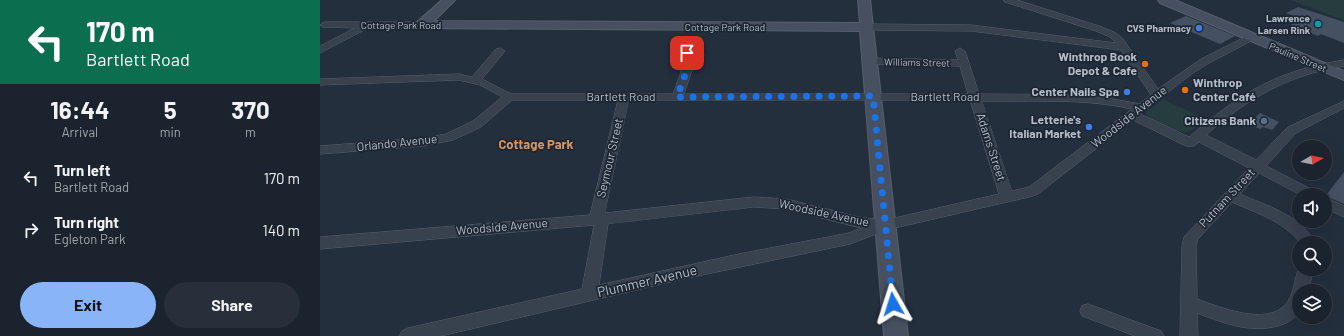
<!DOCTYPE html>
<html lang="en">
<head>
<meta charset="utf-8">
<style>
  :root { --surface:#1b232e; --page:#282f3a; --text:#f1f3f6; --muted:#a0a4aa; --line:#39404a; --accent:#8ab4f8 }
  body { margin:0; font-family:Barlow,sans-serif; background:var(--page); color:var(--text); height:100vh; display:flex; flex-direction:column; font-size:15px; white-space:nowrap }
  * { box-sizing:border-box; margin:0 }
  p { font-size:13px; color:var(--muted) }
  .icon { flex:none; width:22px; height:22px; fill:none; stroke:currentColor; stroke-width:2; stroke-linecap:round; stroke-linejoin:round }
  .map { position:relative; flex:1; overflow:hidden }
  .sheet { display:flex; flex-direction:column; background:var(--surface); width:320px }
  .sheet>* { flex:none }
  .hud { background:#0b6e4f; color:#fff; overflow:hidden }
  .needle { width:26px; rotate:81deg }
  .tools { position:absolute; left:972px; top:140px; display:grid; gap:8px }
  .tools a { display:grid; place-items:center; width:40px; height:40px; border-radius:50%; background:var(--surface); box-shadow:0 4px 16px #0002,0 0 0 1px var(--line); font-size:20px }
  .pin { position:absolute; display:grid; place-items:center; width:34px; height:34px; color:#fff; margin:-17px; border-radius:8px; box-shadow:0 2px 6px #0006 }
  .me { position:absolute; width:44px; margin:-22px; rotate:354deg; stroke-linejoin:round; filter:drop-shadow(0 0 3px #0008) }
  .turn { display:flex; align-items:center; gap:14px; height:84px; padding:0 20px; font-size:18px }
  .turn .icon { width:52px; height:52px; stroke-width:2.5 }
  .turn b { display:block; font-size:28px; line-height:34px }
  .eta { display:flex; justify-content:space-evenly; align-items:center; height:68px; text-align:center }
  .eta b { font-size:24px; font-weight:700; line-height:28px }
  .action { display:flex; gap:8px; margin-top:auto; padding:8px 20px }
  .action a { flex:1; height:46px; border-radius:24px; background:var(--accent); color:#111; font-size:16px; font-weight:700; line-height:46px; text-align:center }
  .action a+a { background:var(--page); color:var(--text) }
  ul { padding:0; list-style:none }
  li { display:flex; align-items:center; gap:12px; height:52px; padding:0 20px }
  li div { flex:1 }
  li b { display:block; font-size:15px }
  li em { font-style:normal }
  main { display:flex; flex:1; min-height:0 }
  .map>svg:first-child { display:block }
  .green { fill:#263c3f }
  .building { fill:#455162 }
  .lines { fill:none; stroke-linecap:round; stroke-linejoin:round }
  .street-casing { stroke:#565f6c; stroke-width:1 }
  .secondary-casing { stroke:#565f6c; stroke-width:2 }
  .street { fill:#38414e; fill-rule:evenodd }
  .secondary { fill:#465061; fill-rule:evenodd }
  .route { stroke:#1a73e8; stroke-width:7; stroke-dasharray:0 12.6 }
  .culture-dot { fill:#0f9aa8; stroke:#1d2633; stroke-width:1.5 }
  .shop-dot { fill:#3f7fe0; stroke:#1d2633; stroke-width:1.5 }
  .food-dot { fill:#e8710a; stroke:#1d2633; stroke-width:1.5 }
  .service-dot { fill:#5c6f8a; stroke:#1d2633; stroke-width:1.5 }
  .labels { text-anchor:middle; stroke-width:3.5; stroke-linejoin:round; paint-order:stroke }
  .far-poi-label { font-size:10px; font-weight:bold; fill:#b4bcc9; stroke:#1d2633; text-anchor:end }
  .far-street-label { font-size:10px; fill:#b4bcc9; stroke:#1d2633 }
  .poi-label { font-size:12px; font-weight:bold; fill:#b4bcc9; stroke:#1d2633; text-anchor:end }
  .street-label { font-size:12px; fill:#b4bcc9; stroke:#1d2633 }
  .neighbourhood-label { font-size:13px; font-weight:bold; fill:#d59563; stroke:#1d2633 }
  .near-street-label { font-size:14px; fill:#b4bcc9; stroke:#1d2633 }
</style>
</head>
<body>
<main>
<section class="sheet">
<div class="hud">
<div class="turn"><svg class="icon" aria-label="left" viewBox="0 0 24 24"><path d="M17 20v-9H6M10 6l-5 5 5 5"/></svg><div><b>170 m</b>Bartlett Road</div></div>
</div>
<div class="eta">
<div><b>16:44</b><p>Arrival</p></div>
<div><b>5</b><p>min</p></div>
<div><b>370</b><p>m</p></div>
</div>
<ul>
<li><svg class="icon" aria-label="left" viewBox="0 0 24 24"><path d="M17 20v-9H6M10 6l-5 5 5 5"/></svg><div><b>Turn left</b><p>Bartlett Road</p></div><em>170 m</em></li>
<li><svg class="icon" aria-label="right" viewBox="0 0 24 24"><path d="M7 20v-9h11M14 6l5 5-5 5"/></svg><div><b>Turn right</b><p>Egleton Park</p></div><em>140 m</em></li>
</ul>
<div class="action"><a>Exit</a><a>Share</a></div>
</section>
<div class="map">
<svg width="1024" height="336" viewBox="0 0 1024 336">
  <rect width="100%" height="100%" fill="#242f3e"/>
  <path class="green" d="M970,0H1024V20Z
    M843,99L883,118L876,124L877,126C873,129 871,132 866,132C857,132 834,122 827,116L826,112Z"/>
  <path class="building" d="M978,7L1024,22V43L1001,34L998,36L970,25L976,22L971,20L976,17L966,13Z
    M866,16L915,36L900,44L850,23Z
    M940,113L959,122L952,130L943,127L940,129L929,124Z
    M1024,172V204L1008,197L1010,195L1007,194Z"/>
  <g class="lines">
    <g class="street-casing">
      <path id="street" d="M684,0H697L782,27L796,33L803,39L838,89L881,59L929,35H935L937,37L935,39L889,63L873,73L820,114L869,137C921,93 955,71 1024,60V66C968,75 928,98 886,135L936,160L968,127L1024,101V108L976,133L946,166L997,192L999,195H981L939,173L920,194C947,206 981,215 995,243H980C964,221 936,213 912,202L878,239L876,246L877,299C899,307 946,326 965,305C974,296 974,279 979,268V269H994L988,291H979C979,297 981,307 978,313C976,317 969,322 964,324C934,335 906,324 877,313L878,336H860L862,246L864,237L929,168L879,142L874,146H866L813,120L718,194L713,196L566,230L530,244L363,279L121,336H79L82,331L88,328L262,289L274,225L0,249V237L270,215L298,100H192L161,127L133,140L103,146L0,154V146L103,138L126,134L153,121L182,97L160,85L139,80L0,85V79L139,74L152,77L176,49L180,48L185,51L162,79L191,94H353L361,72L358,65L360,55L371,49L382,51L384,56L371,73L364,94H648L640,66L550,64L545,61L550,58L638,60L635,51L640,48L645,51L659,94C712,95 767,92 819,104L831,95L801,50L651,31L547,30L542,27L547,24L651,25L796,43L790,37L776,31L685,2ZM372,55L374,56L369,63L370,57ZM309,100H650L679,194L566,220L543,218L466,199L434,197L285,213ZM662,101C710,102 764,98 812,109L709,187L692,191ZM434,207L466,209L541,228L529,233L419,254L279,285L288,224Z
        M5,22H102L107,25L102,28H48L0,53V46L35,28L2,27L0,25L2,23Z
        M1005,197L1024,206V217L1005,208Z
        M768,304L841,331L844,336H815L762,316L760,311L762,306Z"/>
    </g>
    <g class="secondary-casing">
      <path id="secondary" d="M122,0H135L114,21L540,23L538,0H550L588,336H564L540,31L97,28L95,25L97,22Z
        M838,0H855L1024,71V80L840,3Z"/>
    </g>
    <use href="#street" class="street"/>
    <use href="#secondary" class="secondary"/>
  </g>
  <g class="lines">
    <path class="route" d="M367,53L363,61L366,72L357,97L553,96L573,304"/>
  </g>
  <circle class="culture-dot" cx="998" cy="24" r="4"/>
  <g class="shop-dot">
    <circle cx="879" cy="28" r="4"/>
    <circle cx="807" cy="92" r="4"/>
    <circle cx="769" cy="127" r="4"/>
  </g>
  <g class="food-dot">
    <circle cx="825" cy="64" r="4"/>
    <circle cx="865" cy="90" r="4"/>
  </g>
  <circle class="service-dot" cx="944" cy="121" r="4"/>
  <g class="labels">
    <g class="far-poi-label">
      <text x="990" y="22">Lawrence<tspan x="990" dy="12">Larsen Rink</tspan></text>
      <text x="871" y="32">CVS Pharmacy</text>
    </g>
    <g class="far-street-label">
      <text x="81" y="29">Cottage Park Road</text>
      <text x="405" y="31">Cottage Park Road</text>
      <text transform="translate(978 57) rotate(23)" y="4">Pauline Street</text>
      <text transform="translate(597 62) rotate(1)" y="4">Williams Street</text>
    </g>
    <g class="poi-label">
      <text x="817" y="61">Winthrop Book<tspan x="817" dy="14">Depot &amp; Cafe</tspan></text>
      <text x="873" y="87" text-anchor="start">Winthrop<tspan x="873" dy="14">Center Café</tspan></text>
      <text x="799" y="96">Center Nails Spa</text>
      <text x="761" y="124">Letterie's<tspan x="761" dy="14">Italian Market</tspan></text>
      <text x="936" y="125">Citizens Bank</text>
    </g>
    <g class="street-label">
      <text x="301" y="101">Bartlett Road</text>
      <text x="625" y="101">Bartlett Road</text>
      <text transform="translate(809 117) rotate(-38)" y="4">Woodside Avenue</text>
      <text transform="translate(77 143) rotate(-6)" y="4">Orlando Avenue</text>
      <text transform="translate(671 147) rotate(72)" y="4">Adams Street</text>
      <text transform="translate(290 158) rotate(-77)" y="4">Seymour Street</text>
      <text transform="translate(907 198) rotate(-47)" y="4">Putnam Street</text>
      <text transform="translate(504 213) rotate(12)" y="4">Woodside Avenue</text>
      <text transform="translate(182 227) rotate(-5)" y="4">Woodside Avenue</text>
    </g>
    <g class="neighbourhood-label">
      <text x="216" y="149">Cottage Park</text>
    </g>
    <g class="near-street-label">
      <text transform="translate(327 281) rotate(-13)" y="5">Plummer Avenue</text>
    </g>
  </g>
</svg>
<div class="tools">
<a><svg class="needle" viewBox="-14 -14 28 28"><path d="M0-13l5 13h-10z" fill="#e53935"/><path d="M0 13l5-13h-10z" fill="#a0a4aa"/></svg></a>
<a><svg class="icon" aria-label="sound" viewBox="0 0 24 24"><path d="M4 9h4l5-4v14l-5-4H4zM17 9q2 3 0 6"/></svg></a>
<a><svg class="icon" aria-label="search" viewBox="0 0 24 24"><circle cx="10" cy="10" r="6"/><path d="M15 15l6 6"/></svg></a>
<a><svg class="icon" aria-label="layers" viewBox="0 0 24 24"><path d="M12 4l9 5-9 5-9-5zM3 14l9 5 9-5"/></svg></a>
</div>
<div class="pin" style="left:367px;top:53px;background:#d93025"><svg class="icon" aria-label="arrive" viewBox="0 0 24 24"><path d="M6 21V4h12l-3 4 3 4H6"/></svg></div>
<svg class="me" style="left:573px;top:304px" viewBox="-20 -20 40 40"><path d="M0-17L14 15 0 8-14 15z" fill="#1a73e8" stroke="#fff" stroke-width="4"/></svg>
</div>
</main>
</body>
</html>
